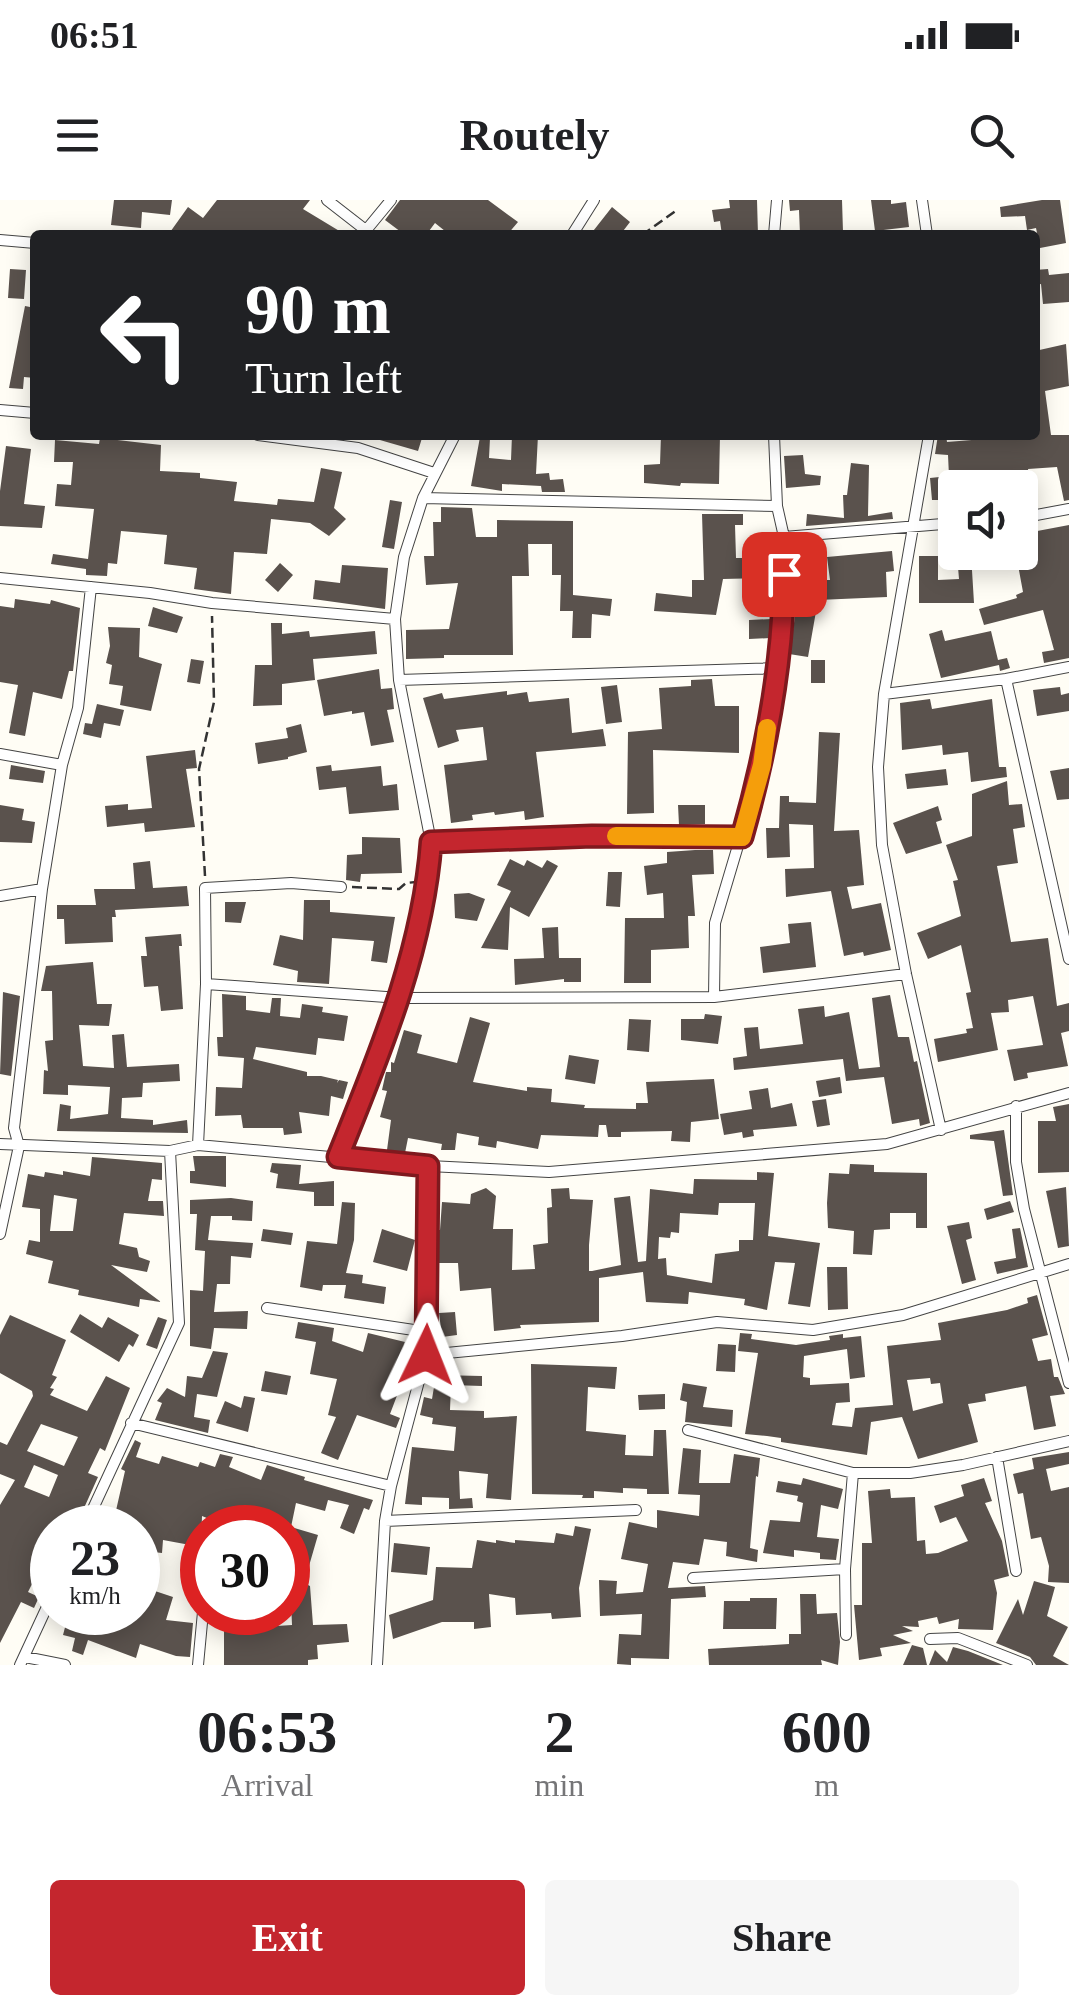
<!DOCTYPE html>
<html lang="en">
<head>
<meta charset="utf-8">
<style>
  :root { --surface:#fff; --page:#f6f6f6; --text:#202124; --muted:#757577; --accent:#c4262e }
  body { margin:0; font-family:Georgia,serif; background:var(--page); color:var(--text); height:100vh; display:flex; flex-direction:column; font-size:38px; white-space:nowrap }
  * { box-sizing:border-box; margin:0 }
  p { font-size:32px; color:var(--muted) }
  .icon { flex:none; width:55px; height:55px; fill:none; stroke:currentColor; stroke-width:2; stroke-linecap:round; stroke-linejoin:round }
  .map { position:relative; height:1465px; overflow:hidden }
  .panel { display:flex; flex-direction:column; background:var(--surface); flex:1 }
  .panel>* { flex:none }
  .top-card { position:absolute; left:30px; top:30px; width:1010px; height:210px; border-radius:10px; box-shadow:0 5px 25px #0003; background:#202124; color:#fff; overflow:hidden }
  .tools { position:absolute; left:938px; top:270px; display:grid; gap:20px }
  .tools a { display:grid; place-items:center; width:100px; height:100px; border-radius:10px; background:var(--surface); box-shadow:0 5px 25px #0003; font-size:50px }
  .speed { position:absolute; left:30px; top:1305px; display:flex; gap:20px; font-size:50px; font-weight:700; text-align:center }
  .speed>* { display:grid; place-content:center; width:130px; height:130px; border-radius:50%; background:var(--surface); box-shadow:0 5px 25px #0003; line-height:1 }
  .speed small { font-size:25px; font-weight:400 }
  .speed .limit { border:15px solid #d22; background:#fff; color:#111 }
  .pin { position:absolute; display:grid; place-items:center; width:85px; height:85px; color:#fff; margin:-42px; border-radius:20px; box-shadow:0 5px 15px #0006 }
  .me { position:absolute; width:110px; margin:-55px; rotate:2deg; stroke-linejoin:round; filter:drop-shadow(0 0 8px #0008) }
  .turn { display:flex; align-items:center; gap:35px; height:210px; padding:0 50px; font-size:45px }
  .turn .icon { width:130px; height:130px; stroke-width:2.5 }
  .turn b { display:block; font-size:70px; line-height:85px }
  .eta { display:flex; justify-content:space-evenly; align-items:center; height:170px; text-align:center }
  .eta b { font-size:60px; font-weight:700; line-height:70px }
  .button { display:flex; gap:20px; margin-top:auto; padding:20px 50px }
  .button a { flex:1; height:115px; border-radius:10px; background:var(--accent); color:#fff; font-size:40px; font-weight:700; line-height:115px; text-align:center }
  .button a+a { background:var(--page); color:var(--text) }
  .status { display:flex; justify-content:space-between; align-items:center; height:70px; padding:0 50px; background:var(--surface); direction:ltr }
  .status svg { height:28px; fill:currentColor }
  header { display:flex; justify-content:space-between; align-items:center; height:130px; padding:0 50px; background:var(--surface); font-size:45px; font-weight:700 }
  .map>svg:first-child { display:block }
  .building { fill:#5a524d; fill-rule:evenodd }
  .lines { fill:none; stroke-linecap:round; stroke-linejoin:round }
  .minor-casing { stroke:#444; stroke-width:12 }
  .path { stroke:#333; stroke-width:2.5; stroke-dasharray:10 5; stroke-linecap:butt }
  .minor { stroke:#fff; stroke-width:10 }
  .route-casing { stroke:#7f191e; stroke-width:25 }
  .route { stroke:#c4262e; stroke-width:18 }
  .slow { stroke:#f59e0b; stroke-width:18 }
</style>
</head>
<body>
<div class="status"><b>06:51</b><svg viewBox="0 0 49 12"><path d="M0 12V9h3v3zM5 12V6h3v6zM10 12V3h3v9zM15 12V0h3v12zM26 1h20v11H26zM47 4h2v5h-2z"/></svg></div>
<header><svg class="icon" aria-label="menu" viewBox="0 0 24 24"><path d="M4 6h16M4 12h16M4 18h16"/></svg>Routely<svg class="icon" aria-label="search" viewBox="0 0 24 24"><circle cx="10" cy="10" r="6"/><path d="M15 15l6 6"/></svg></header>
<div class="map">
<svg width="1069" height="1465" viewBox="0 0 1069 1465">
  <rect width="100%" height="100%" fill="#fffdf5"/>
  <path class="building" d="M114,0H172L170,15L142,12L141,28L111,25Z
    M217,0H310L303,9L346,35H168L188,7L203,18Z
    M400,0H488L518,22L507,35H450L435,23L426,35H405L385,20Z
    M729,0H757L758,35H722L720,21L714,22L712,10L730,8Z
    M789,0H842L843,32L800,34L799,10L790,11Z
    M871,0H891V4L906,2L909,27L875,31Z
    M1042,0H1060L1066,43L1040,48L1036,28L1027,30L1025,16L1001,17L1000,7Z
    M612,7L630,22L620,35H590Z
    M10,69L26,70L24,99L8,98Z
    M1048,69L1049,75L1069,73V102L1043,104L1041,84L1035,85V70Z
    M25,106L35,108V178L24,177L23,189L9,188Z
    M1066,144L1069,186L1045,191L1051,235H1069V300L1064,301L1057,267L1028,269L1033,305L1021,307L1016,272L985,275V288H946L947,300H932L930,278L949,276L948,255L935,254L938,235H946L947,242L1035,235V151Z
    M373,235H414L422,238L418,251L373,238Z
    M512,235H538L536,274L549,273L550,280L563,279L565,292H542L541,286L502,284V291L471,286L480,237L490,238L489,258L511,260Z
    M661,235H720L719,284L681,283L680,286L644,283V265L660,264Z
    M100,238L161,245L160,271L200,273V278L237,282L234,301L277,305L278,299L314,302L321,268L342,272L334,308L346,319L329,336L310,323L271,319L267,354L234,352L231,394L194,389L197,368L164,364L167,335L121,331L117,364L108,363L107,376L86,375V369L51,364L53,354L88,359L94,309L55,306L57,284L71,285L73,262H54L55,240L99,244Z
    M6,246L31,249L24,304L45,306L42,328L0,326V291Z
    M803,255L805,274L821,276L820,285L786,288L784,256Z
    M851,263L869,265L868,316L892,312L893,319L806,326L807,314L844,318L843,295H847Z
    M390,300L402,302L394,349L382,347Z
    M441,307L472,308L476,337H497V320L573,321V395L612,399L610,416L592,414L591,438H572L573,411H560L561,375H552V344H528L529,376H512L513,455H444V458L406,459V430L449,429L458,383L426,385L424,356H434L433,322H441Z
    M702,314H743V325H735L736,358H767V378L723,379L716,415L654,411L656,393L692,397V380H704Z
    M1069,325V458L1044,463L1042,452L1054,450L1043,410L984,425L979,409L1017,398L1016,395L1023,392L1018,365L1037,361L1032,332Z
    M892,351L894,371L886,372L887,397L818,400L808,457L789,454L800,386L827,390V380H830L827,357Z
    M971,354L974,403H919V356H938V380L959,379L957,355Z
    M280,363L293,375L278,392L265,380Z
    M342,365L388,368L385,409L313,399L315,380L340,383Z
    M15,399L50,404L51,400L80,408L73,471H69L62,499L33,492L25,536L9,533L18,485L0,482V406L14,408Z
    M153,407L183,417L177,433L148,426Z
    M772,419L770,438L749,439V420Z
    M271,423H282V434L309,431L310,437L375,431L377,454L313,459L315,480L282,484V505L253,506L255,465H272Z
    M108,427L140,428L139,457L162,464L151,511L120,505L123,486L109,484L112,465L106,463L110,446Z
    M942,430L945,441L991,431L998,460L1007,458L1010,468L1000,471L999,465L941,478L929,434Z
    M191,459L204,461L200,484L187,482Z
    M811,460H825V483H811Z
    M379,469L381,489L392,488L394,509L387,510L394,542L371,546L364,512L352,514V511L324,516L317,480Z
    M712,479L715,506H739V553L653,550L654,613L627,614L628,532L662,529L659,488L691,486V480Z
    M617,485L622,522L606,524L601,487Z
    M1060,487L1061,495L1069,493V511L1037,516L1033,490Z
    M507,491V495L527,492L529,502L569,498L572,533L603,529L606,546L536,552L544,617L525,620L524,611L495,615L494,612L472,615L473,620L451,623L444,565L487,560L483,527L456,530L459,541L438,548L423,498L442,493L444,499Z
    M930,499L932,509L992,499L999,567H1006L1007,577L971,582L968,552L943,555L942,545L902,550L900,503Z
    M97,504L124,510L120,526L104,523L101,538L83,534L85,523L92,524Z
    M301,524L307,552L288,557V559L258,564L255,543L288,538L286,528Z
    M819,532L840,533L834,631L859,630L864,685L847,687L852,709L881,703L891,750L864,756L863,752L844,756L831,691L786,697L785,669L814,668L813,625L789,624L790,657L767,658L766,628H779L780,596H789V602L816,603Z
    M195,550L197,568L186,569L195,627L145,632L144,623L107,627L105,606L128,604V610L152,608L146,556Z
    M11,565L45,571L43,583L9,579Z
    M331,565L332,571L381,566L383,586L397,584L399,610L349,614L346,587L319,590L316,567Z
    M1069,568V599L1057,600L1050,571Z
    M946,569L948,585L907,589L905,574Z
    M1007,581L1009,605L1022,604L1025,627L1013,629L1018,663L997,666L1011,742L1048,738L1057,806L1069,803V831L1061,833L1068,866L1027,873L1028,878L1014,881L1007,850L1043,845L1033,796L1008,800L1009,812L991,813L998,850L938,862L934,839L967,833L966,829L973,828L966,793L971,792L961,745L928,759L917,733L961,716L953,681L958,680L946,645L972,636V594Z
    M0,605L24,609L22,620L35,622L32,643L0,642Z
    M678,605H705V624L679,625Z
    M938,606L942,620L936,622L942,643L906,654L893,623Z
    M362,637L400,638L402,673L361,674L360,682L346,680L347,655L362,654Z
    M695,650H713L714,674L692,675L695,716H688L689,748L651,750V783H624L625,718H664L663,693L647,695L644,666L667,663V652Z
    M510,659L524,666L527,660L542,668L547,660L558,666L529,717L510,707L508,750L481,748L511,691L497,685Z
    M150,661L153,688L187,686L189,706L115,710L116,717H112L113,742L65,744L64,719H57V705H96L94,689H135L133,663Z
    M608,672H622L620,707L606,706Z
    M469,693L485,699L477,721L455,718L454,694Z
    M304,700H330V712L395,717L387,763L371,761L374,741L332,738L329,784L297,782L298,771L273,765L280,735L303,740Z
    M225,702H246L241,723L225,722Z
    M811,722L816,767L763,773L760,747L790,743L788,724Z
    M558,727L559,758H581V782H564V779L515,785L514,759L544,758L542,728Z
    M181,734L182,746H179L183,809L161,811L158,786L144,787L141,756H147L145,737Z
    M93,762L97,804H112L109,826L79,825L83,866L114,868L112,835L124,834L127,867L179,864L180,881L143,883L142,897L122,898L121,918L153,920V925L187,920L188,933L57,931L60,904L71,906L70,919L108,914L110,887L68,885V895L43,894L44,870L48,871L45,841L53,840L52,791H41L46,766Z
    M3,792L20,796L11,876L0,874Z
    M222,794L246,796V810L270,813L272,798H281L280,816L300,818L302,804L323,807L322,812L348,816L344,841L318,838L316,855L256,847L253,859L307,872V876H321L338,880L337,883L339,880L348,882L343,899L331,896L329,916L299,912L302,933L284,935L283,928H243L241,915L215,916L216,887L242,888L244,858L218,856L217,837H223Z
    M890,795L898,837H909L914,862L917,861L930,923L920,926L919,919L892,924L884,877L846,881L843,859L734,870L733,858L747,856L744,828L758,827L760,849L803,844L798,809L824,806L825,817L849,812L859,869L880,867L872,798Z
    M705,814L722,816L718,844L681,840V819H704Z
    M470,817L490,823L473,882L527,891V887L552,889L551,902L585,905L584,908L636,909V903H648L646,882L714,879L719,919L691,922L690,942L671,941L672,931L621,932V937H608L606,925H599L598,937L541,935L538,949L497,941L496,948L478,945L479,937L457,933L455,950H441L442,944L408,938L405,953L387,950L391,920L380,917L387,891L382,890L386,872H391V862L394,863L404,830L422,835L417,853L457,863Z
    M629,819L651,820L649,852L627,850Z
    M569,855L599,860L595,884L565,879Z
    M840,877L842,893L819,897L816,881Z
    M768,888L771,908L792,903L797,926L753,930L754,936L743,938L742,932L724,935L720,914L752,909L749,891Z
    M826,899L830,925L817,927L812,901Z
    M1069,904V972L1038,973V921H1056L1053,907Z
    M1004,930L1013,995L1003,996L994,941L970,939V935Z
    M193,956H226V987L190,983V971H195Z
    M92,957L162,963V980L152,979L148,1001H163L164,1016L124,1013L119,1044L137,1048L139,1057L150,1061L147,1072L111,1065L161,1102L140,1099L139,1107L78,1095L79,1090L48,1083L53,1061L26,1054L29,1040L40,1042V1009L22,1007L28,974L44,977L45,972L63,975V971L90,976ZM54,995L77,999L73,1031H50Z
    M272,963L301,965L299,984L334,981V1006H314V992L276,988L278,974L270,972Z
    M850,964L874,965V972L927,973V1028H916V1013H890V1029L874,1030L872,1055L853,1054L854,1031L828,1028L827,1003L829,973L849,974Z
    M757,972L774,973L768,1036L820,1043L810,1107L788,1104L795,1063L775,1062L767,1110L744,1105L745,1099L689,1092L688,1104L646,1102L643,1072L599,1078V1122L520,1125L521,1128L494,1131L491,1088L460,1091L458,1063H436L437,1030H440L442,1002L470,1004L471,994L486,988L496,996L493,1029H513L512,1070L535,1069L533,1045L548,1043L547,1008L552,1007L551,989L569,988L570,999L593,1000L589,1045V1071H592L621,1065L614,998L630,996L638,1062L646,1061L650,989L693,994L694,979L757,980ZM719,1003H755L753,1040H739V1051L715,1054L712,1083L667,1075L666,1058L658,1059L659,1037L670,1038L671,1032L679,1033L680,1013L718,1015Z
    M1066,987L1069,1046L1058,1048L1046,991Z
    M231,998L253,1001L252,1021L232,1020V1016H211L208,1040L253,1043L251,1058L231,1056L230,1084H217L214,1112L248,1111L247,1129L214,1128L211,1149L190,1146V1090L203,1091L205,1051L195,1050L197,1014H190V1000Z
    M1010,1001L1014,1012L987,1020L984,1009Z
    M342,1002L355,1003L354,1040L346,1073L363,1075L362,1083L386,1087L384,1104L344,1098L346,1085H323L322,1091L300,1087L307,1041L337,1044Z
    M969,1022L972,1038L966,1040L976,1080L962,1084L947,1026Z
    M1020,1028L1028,1067L997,1074L994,1062L1016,1058L1012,1029Z
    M263,1029L293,1033L291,1045L261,1041Z
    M382,1029L415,1040L407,1071L373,1062Z
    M827,1067H847L848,1109L828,1110Z
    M1037,1095L1048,1135L1032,1139L1038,1161L1051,1159L1054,1177H1058L1065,1194L1050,1196L1056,1226L1034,1230L1026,1186L985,1194L986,1201L968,1204L978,1242L918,1259L902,1217L871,1222L867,1255L781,1242V1238L767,1236L745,1234L758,1153L738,1151L740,1133L752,1134L751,1139L796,1145L830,1140L829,1136L843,1134V1138L861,1136L865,1177L850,1179L847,1149L804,1156L803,1177L810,1178V1185L849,1183L850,1202L836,1203L832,1225L852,1227L855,1208L893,1205L887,1146L941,1140L938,1123L1007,1110L1028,1103L1027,1098ZM930,1178L931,1184L940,1183L943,1203L913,1211L907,1180Z
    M455,1112L457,1135L442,1137L439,1113Z
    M80,1114L102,1128L108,1117L139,1135L133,1147L129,1144L119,1162L70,1132Z
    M10,1115L66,1140L52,1175L57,1177L50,1188L54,1189L50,1195L87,1211L106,1176L130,1188L105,1251L100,1248L88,1273L98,1277L75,1328H52L40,1368L28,1392L39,1397L34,1408L21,1402L0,1443V1305L15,1280L0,1274V1242L7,1245L33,1196L32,1191L0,1173V1135ZM41,1224L78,1237L64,1266L27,1251ZM34,1265L58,1275L49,1297L24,1287Z
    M158,1117L167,1120L157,1149L146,1145Z
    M298,1122L334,1128L332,1141L363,1152L368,1133L405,1142L398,1169L406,1172L390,1214L400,1218L396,1228L357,1215L338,1260L321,1253L336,1217L328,1215L337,1179L310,1174L316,1142L295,1138Z
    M718,1144L736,1145L735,1172L716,1171Z
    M213,1151L228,1153L217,1197L197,1194L194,1217L210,1220L208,1233L155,1220L162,1203L157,1201L167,1188L185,1197L187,1176L202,1178Z
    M531,1164L617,1167L615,1189L588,1187L586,1231L626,1235L625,1255L653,1256L654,1230H666L669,1294H647V1289L623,1288V1293L594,1291V1298H582L583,1295L532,1294Z
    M265,1171L291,1176L287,1195L261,1191Z
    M436,1175L482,1176V1186L451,1185L450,1210L484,1211V1218L517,1216L511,1300L486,1298L488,1274L459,1271L460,1299L472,1298L473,1308L449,1309V1298L422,1297V1305L405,1304L412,1247L454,1251L456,1227L432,1224L433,1218L420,1215L424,1197L432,1199Z
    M683,1183L707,1187L703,1207L733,1210L732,1227L685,1222L687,1202L680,1200Z
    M665,1194V1209L639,1210L638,1195Z
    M244,1196L255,1198L248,1232L216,1223L225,1201L241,1208Z
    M135,1240L141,1243L136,1257L159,1264L162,1256L198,1267L200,1262L215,1267L220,1254L233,1257L229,1267L261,1280L267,1265L305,1277L304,1280L373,1300L369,1310L364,1308L354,1334L340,1328L349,1305L328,1300L325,1311L296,1303L291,1327L318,1335L304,1383L310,1386L313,1425L347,1424L349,1442L317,1445L318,1459L308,1460V1465H224V1412H245V1428L292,1425L288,1328H231L202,1316L201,1347L163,1340L162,1353L153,1352L146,1388L173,1397L166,1420L193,1423L190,1457L176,1456L140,1444L136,1458L88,1440L83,1455L72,1451L75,1438L63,1435L69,1412H138V1328H112L125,1271L121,1269Z
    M683,1248L701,1250L699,1283H730L734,1254L760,1258L758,1277L756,1276L750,1348L758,1350L757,1362L726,1356L727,1342L704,1339L699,1365L673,1362L668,1388L705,1386L706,1397L671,1399L669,1459L631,1458V1465L617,1464L619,1434L641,1435L642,1414L600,1416L599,1380L617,1381L616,1394L643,1392L648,1364L621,1359L629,1322L657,1328V1310L699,1316L700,1295L678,1294Z
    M1069,1252V1264L1046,1269L1051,1291L1069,1287V1383L1048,1382L1049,1366L1041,1337L1031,1339L1023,1293L1018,1294L1013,1274L1034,1269L1032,1258Z
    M803,1278L843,1289L838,1309L821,1305L817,1337L839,1339L836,1360L820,1359V1353L794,1350V1357L763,1353L770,1320L800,1322L803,1303L797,1301L798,1296L776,1292L778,1281L801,1285Z
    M984,1278L992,1301L985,1303L1002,1341L1009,1376L994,1380L997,1393L993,1430L958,1429L959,1419L939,1424L937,1417L918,1421L919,1427L902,1426L913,1431L893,1435L911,1443L880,1448L882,1456L859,1460L854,1405H862V1343H872L868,1291L890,1289L891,1298L915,1297L917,1341L925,1340L926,1354L938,1353L968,1341L956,1317L940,1323L934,1306L964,1296L961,1285Z
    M575,1326L591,1329L579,1388L581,1417L552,1419L551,1413L516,1415L515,1398L489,1394L491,1427L474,1429V1422H442L393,1439L389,1415L433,1400L436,1367L472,1368L477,1340L496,1343V1340L515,1343V1340L554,1343L556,1333L573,1336Z
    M394,1343L430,1347L427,1375L391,1372Z
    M1034,1381L1055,1387L1047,1416L1068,1427L1053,1456L1069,1465H1036L1030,1457L996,1443L1018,1399L1023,1415Z
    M800,1394H816L817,1414L837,1413L840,1442L838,1465L821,1460L822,1465H709L708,1449L789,1444V1434H801Z
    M750,1398H777L776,1429H723L724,1401H750Z
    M912,1445L923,1448L927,1465H903Z
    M953,1447L968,1451L1003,1465H929L935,1450L947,1462Z"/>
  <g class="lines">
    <g class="minor-casing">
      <path id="minor" d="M327,0L372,35
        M922,0L927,35
        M363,34L391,0
        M572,35L594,0
        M774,35L777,0
        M0,40L35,43
        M0,210L35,213
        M258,235L358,248L434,273
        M929,235L884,494L878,567L882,645L906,774L941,930
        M423,298L777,306
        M1020,318L1069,309
        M784,337L955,323
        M0,378L150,393L212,403L395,419
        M1006,479L1069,759
        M399,480L776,468
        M884,494L1006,479L1069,467
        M0,554L62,565
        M431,642L592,636L741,637
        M0,696L42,689
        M206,784L400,798L714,797L906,774
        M714,797L715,723L762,565L783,410L784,337L777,306L774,235
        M1016,906V962L1024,1009L1069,1183
        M0,944L170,951L198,945L429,966L549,972L887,944L1069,893
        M198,945L206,784L205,688L291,683L341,687
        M339,957L400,798L428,682L431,642L399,480L395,419L404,357L423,298L455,235
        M0,1034L19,946L14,928L42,689L62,565L78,508L91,387
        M267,1108L427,1132
        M426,1155L622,1136L717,1122L813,1130L903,1115L1069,1064
        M131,1223L391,1286
        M688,1230L853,1273H910L963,1265L1069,1241
        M997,1257L1016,1371
        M385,1321L636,1310
        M84,1328L179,1123L170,951
        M693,1378L845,1369
        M846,1435L845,1369L853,1273
        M930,1439L958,1438L1027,1465
        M25,1457L65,1465
        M20,1465L52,1396
        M198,1465L203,1412
        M377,1465L385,1321L391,1286L426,1155L429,966"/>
    </g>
    <path class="path" d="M642,35L677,10
      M205,676L199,569L214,502L212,416
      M352,687L399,689L406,683L416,682"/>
    <use href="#minor" class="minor"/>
  </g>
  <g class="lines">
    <g class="route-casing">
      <path id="route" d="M426,1155L428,966L338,957C379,855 423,752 431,642L592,636L742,637C766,552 783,462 784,374"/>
    </g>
    <use href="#route" class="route"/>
    <path class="slow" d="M616,636L742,637L762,565L767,528"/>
  </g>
</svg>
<div class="tools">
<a><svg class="icon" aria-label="sound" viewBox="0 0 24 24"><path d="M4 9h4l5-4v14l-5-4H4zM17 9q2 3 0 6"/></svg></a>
</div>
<div class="speed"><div>23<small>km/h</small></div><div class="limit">30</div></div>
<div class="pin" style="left:784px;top:374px;background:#d93025"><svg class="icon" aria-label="arrive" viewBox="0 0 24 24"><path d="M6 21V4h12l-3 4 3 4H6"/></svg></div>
<svg class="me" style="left:426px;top:1155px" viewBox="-20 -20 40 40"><path d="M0-17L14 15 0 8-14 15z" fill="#c4262e" stroke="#fff" stroke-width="4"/></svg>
<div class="top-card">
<div class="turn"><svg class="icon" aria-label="left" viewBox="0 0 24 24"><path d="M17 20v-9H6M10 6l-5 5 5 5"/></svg><div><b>90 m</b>Turn left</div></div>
</div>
</div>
<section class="panel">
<div class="eta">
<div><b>06:53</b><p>Arrival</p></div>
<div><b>2</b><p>min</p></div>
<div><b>600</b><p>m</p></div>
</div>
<div class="button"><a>Exit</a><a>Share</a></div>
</section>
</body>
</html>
